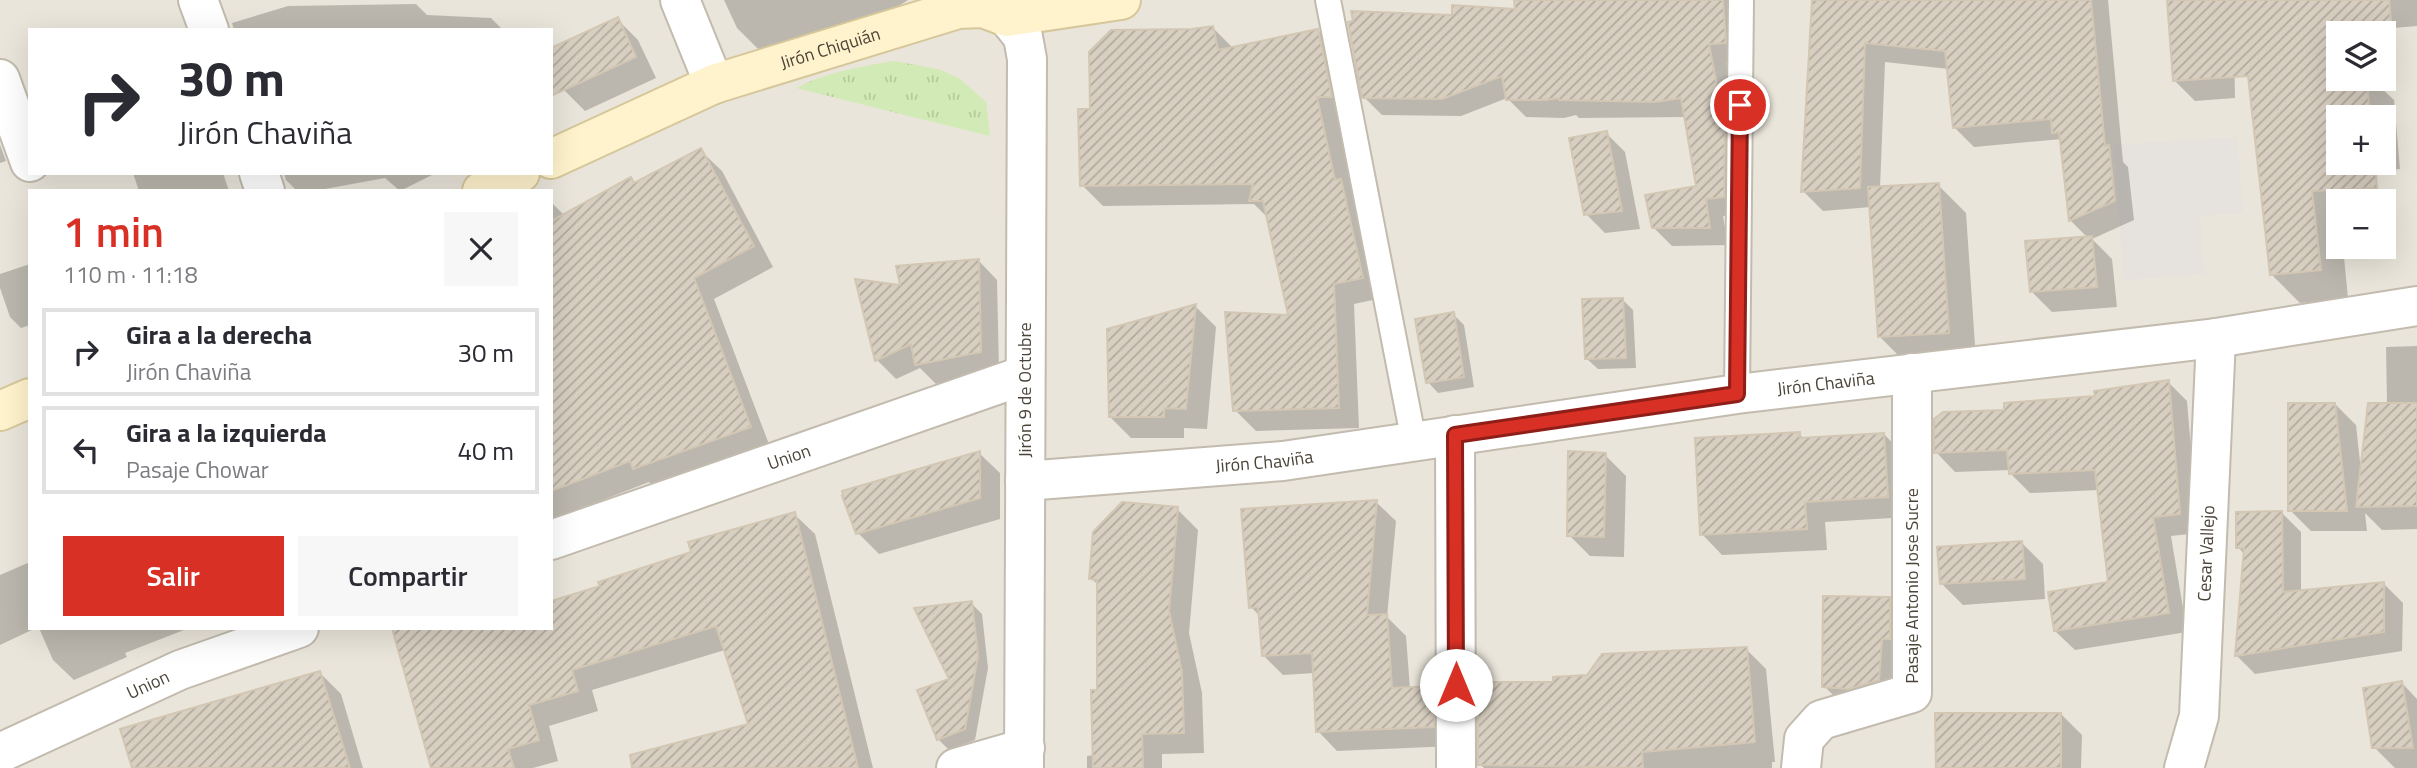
<!DOCTYPE html>
<html lang="es">
<head>
<meta charset="utf-8">
<style>
  :root { --surface:#fff; --page:#f7f7f7; --text:#2b2b33; --muted:#7c7c81; --line:#e1e1e2; --accent:#d93025 }
  body { margin:0; font-family:"Titillium Web",sans-serif; background:var(--page); color:var(--text); height:100vh; display:flex; flex-direction:column; font-size:26px; white-space:nowrap }
  * { box-sizing:border-box; margin:0 }
  p { font-size:23px; color:var(--muted) }
  .icon { flex:none; width:38px; height:38px; fill:none; stroke:currentColor; stroke-width:2; stroke-linecap:round; stroke-linejoin:round }
  .map { position:relative; flex:1; overflow:hidden }
  .drawer { position:absolute; left:28px; top:189px; width:525px; height:441px; display:flex; flex-direction:column; background:var(--surface); border-radius:0px; box-shadow:0 7px 28px #0002 }
  .drawer>* { flex:none }
  .top-card { position:absolute; left:28px; top:28px; width:525px; height:147px; border-radius:0px; box-shadow:0 7px 28px #0002; background:#fff; color:var(--text); overflow:hidden }
  .buttons { position:absolute; left:2326px; top:21px; display:grid; gap:14px }
  .buttons a { display:grid; place-items:center; width:70px; height:70px; border-radius:0px; background:var(--surface); box-shadow:0 7px 28px #0002; font-size:35px }
  .pin { position:absolute; display:grid; place-items:center; width:60px; height:60px; color:#fff; margin:-30px; border:4px solid #fff; border-radius:50%; box-shadow:0 2px 7px #0007 }
  .me { position:absolute; width:77px; margin:-38px; rotate:0deg; stroke-linejoin:round; filter:drop-shadow(0 0 5px #0008) }
  .turn { display:flex; align-items:center; gap:24px; height:147px; padding:0 35px; font-size:32px }
  .turn .icon { width:91px; height:91px; stroke-width:2.5 }
  .turn b { display:block; font-size:49px; line-height:60px }
  .round { display:grid; place-items:center; flex:none; width:74px; height:74px; border-radius:0px; background:var(--page) }
  .overview { display:flex; align-items:center; justify-content:space-between; height:119px; padding:0 35px }
  h1 { font-size:42px; font-weight:600; line-height:52px; color:var(--accent) }
  .primary-button { display:flex; gap:14px; margin-top:auto; padding:14px 35px }
  .primary-button a { flex:1; height:80px; border-radius:0px; background:var(--accent); color:#fff; font-size:28px; font-weight:600; line-height:80px; text-align:center }
  .primary-button a+a { background:var(--page); color:var(--text) }
  ul { padding:0; list-style:none }
  li { display:flex; align-items:center; gap:21px; height:88px; margin:0 14px 10px; padding:0 21px; border:4px solid var(--line); border-radius:0px }
  li div { flex:1 }
  li b { display:block; font-size:26px }
  li em { font-style:normal }
  .map>svg:first-child { display:block }
  .residential { fill:#eae5da; fill-rule:evenodd }
  .industrial { fill:#e6e2dd }
  .park { fill:url(#park-tufts) }
  .shadow { fill:#0003; fill-rule:evenodd }
  .building { fill:url(#building-hatch); stroke:#d3c7b4; stroke-width:2 }
  .lines { fill:none; stroke-linecap:round; stroke-linejoin:round }
  .lane-casing { stroke:#c2bbae; stroke-width:28 }
  .street-casing { stroke:#c2bbae; stroke-width:42 }
  .secondary-casing { stroke:#d6c79b; stroke-width:42 }
  .lane { stroke:#fff; stroke-width:24 }
  .street { stroke:#fff; stroke-width:38 }
  .secondary { stroke:#fff3cd; stroke-width:38 }
  .route-casing { stroke:#8d1f18; stroke-width:18 }
  .route { stroke:#d93025; stroke-width:12 }
  .labels { text-anchor:middle; stroke-width:6; stroke-linejoin:round; paint-order:stroke }
  .street-label { font-size:18px; fill:#4b4439; stroke:#fff }
</style>
</head>
<body>
<div class="map">
<svg width="2417" height="768" viewBox="0 0 2417 768">
  <defs>
    <pattern id="park-tufts" width="24" height="20" patternUnits="userSpaceOnUse" patternTransform="scale(1.75)"><rect width="24" height="20" fill="#d2eab5"/><path d="M3 7l-1-3M5 7V3M7 7l1-3M15 17l-1-3M17 17v-4M19 17l1-3" fill="none" stroke="#b6ca9c"/></pattern>
    <pattern id="building-hatch" width="6" height="6" patternUnits="userSpaceOnUse" patternTransform="scale(1.75)"><rect width="6" height="6" fill="#d8cfc1"/><path d="M-1 1l2-2M0 6l6-6M5 7l2-2" fill="none" stroke="#b1aa9e"/></pattern>
  </defs>
  <rect width="100%" height="100%" fill="#f6f3ec"/>
  <path class="residential" d="M0,0H2417V768H0ZM30,30H551V173H30ZM2338,33H2384V79H2338ZM2338,117H2384V163H2338ZM30,191H551V628H30ZM2338,201H2384V247H2338Z"/>
  <path class="industrial" d="M2237,137L2243,213L2200,216L2204,274L2124,280L2114,145Z"/>
  <path class="park" d="M894,61L938,69L959,78L986,102L990,136L796,88C826,72 860,67 894,61Z"/>
  <path class="shadow" d="M724,0H908L888,13L758,49L737,28Z
    M1516,0H1739L1743,60L1726,62L1742,148V215L1723,216L1728,245L1672,246L1653,227L1698,187L1686,117L1579,118L1576,115L1564,118L1526,117L1507,98L1461,116L1382,115L1364,97L1453,17L1517,11Z
    M1813,0H2108L2123,162L2128,167L2134,220L2092,239L2112,259L2117,307L2052,312L2031,291L2088,238L2070,220L2062,139L1974,147L1954,127L1949,69L1885,62L1880,188L1938,185L1966,213L1976,360L1908,365L1880,337L1871,207L1823,211L1803,191Z
    M2168,0H2417V26L2234,41L2235,98L2195,101L2174,80Z
    M416,4L427,15L491,18L503,30H234L232,23L288,6Z
    M617,19L638,40L656,78L585,111L564,90Z
    M1213,28L1233,48L1318,31L1339,51L1351,117H1337L1353,194L1361,202L1382,298L1354,304L1359,428L1256,431L1235,410L1290,317L1269,219L1254,204L1103,206L1082,185L1092,111L1193,31Z
    M2338,71V79H2372L2394,100L2400,169L2335,176L2338,204V247H2343L2348,298L2300,303L2271,274ZM2338,117H2384V163H2338Z
    M1606,133L1625,152L1640,229L1605,233L1586,214Z
    M0,145L6,161L0,163Z
    M701,151L722,171L773,267L714,299L770,447L656,489L649,482L551,520V202L565,216L631,180L636,185Z
    M133,173H223L229,191H139Z
    M284,173H436L400,191L385,178L314,191H297L286,180Z
    M978,260L997,280L999,371L936,384L920,368L896,379L877,360L858,281L902,287Z
    M30,264V325L21,328L10,317L0,288V274Z
    M1622,299L1633,310L1636,368L1598,369L1587,359Z
    M1195,306L1216,327L1207,429L1184,428V438H1131L1110,417Z
    M1453,314L1464,325L1474,387L1438,393L1428,382Z
    M2417,346V529L2382,530L2365,513L2367,531H2311L2290,510L2335,404L2356,425L2361,471L2387,405L2386,347Z
    M2168,382L2187,401L2198,533L2171,536L2187,632L2075,650L2055,631L2110,584L2099,490L2030,493L2011,474V470L1955,472L1936,452L2006,411L2097,397Z
    M1799,434L1805,439L1884,434L1904,455L1908,517L1825,522L1827,550L1722,555L1702,534Z
    M979,453L1000,473V519L879,554L858,533Z
    M1605,455L1626,476L1624,557L1590,556L1569,535Z
    M1376,502L1396,521L1387,617L1406,636L1410,689L1433,688L1453,708V746L1337,751L1318,731L1314,673L1283,675L1263,655L1261,617L1251,607Z
    M1177,509L1198,530L1189,633L1202,693L1204,753L1162,754V768H1087V756L1094,755L1098,692L1099,586L1091,578Z
    M2282,513L2301,532V592L2384,584L2403,603L2402,651L2255,674L2236,655L2245,555L2238,547Z
    M794,514L815,534L873,768H660L750,726L725,650L592,690L598,711L549,726L558,761L533,768H433L551,628L602,588Z
    M2022,543L2043,564L2045,599L1963,605L1942,584Z
    M30,562V628H36L0,645V575Z
    M1889,599L1907,616L1896,697L1841,703L1824,686Z
    M971,603L982,614L988,668L975,740L949,750L938,739Z
    M39,628H189L125,653L127,657L74,680L53,660Z
    M1746,649L1766,669L1775,762H1772V768H1484L1480,764L1555,684Z
    M320,673L341,694L363,768H134Z
    M2401,682L2417,699V768H2395L2374,747Z
    M2061,714L2082,735L2081,768H1937Z"/>
  <path class="building" d="M1514,0H1723L1726,43L1709,44L1725,128L1724,197L1706,199L1710,228H1652L1645,195L1696,186L1681,98L1655,102L1559,100L1558,98L1545,100H1506L1502,76L1442,99L1362,98L1348,22L1353,21L1351,11L1452,15V5L1515,9Z
    M1812,0H2091L2105,146L2109,145L2115,201L2069,221L2059,132L2052,133L2051,119L1953,128L1945,51L1865,43L1860,188L1801,192Z
    M2167,0H2389L2394,51L2384,52V33H2338V79H2367L2370,117H2338V163H2375L2377,188L2312,191L2321,270L2270,275L2248,76L2173,81Z
    M618,17L636,57L551,96V48Z
    M1213,26L1218,50L1318,29L1332,97H1317L1335,180L1341,179L1363,278L1334,284L1339,408L1233,411L1225,312L1288,315L1263,201H1249L1253,184L1080,186L1078,109H1090L1089,52L1111,30L1192,29Z
    M1607,131L1622,211L1584,215L1569,138Z
    M701,148L754,246L694,278L751,427L633,469L630,461L551,491V221L631,177L634,183Z
    M1939,183L1949,333L1878,337L1868,187Z
    M2092,236L2097,287L2030,292L2025,241Z
    M979,259L981,352L915,365L911,344L875,361L855,279L900,285L896,266Z
    M1623,298L1626,358L1585,359L1582,299Z
    M1196,304L1186,409L1164,408V417H1109L1107,329Z
    M1454,312L1464,377L1426,383L1415,319Z
    M2169,380L2180,514L2153,517L2169,613L2054,631L2048,592L2108,582L2095,470L2009,474L2007,450L1934,453V419L1943,412L2004,410V403L2095,396L2094,391Z
    M2288,403H2335L2347,511H2288Z
    M2368,403H2417V506L2356,507Z
    M1800,432V438L1884,433L1888,497L1805,502L1807,529L1700,535L1695,438Z
    M980,451V498L856,534L842,496H843L842,491Z
    M1568,451L1606,453L1604,537L1567,536Z
    M1377,500L1367,615L1387,614L1392,688L1434,686V727L1316,732L1312,653L1262,656L1258,607L1249,608L1241,509Z
    M1122,502L1178,507L1169,611L1182,672L1184,733L1142,734L1143,768H1093L1091,690H1097V580L1089,579L1093,532Z
    M2282,511L2283,592L2384,582V632L2235,656L2244,548H2236V512Z
    M795,512L858,768H632L630,755L748,724L716,626L572,670L578,691L529,705L539,740L508,749L514,768H431L392,628H551V601L600,586L598,582L691,552L688,542Z
    M2022,541L2025,579L1940,584L1937,547Z
    M1823,596L1890,597V639H1882L1879,680L1849,689L1822,687Z
    M972,601L978,656L965,729L937,740L917,690L949,679L914,608Z
    M1747,647L1755,742L1642,752L1643,768L1478,765V682H1553V677L1587,675L1602,654Z
    M320,671L350,768H132L120,729Z
    M2402,681L2413,748H2372L2363,688Z
    M1935,713H2061V768H1936Z"/>
  <g class="lines">
    <g class="lane-casing">
      <path id="lane" d="M1328,0L1414,442
        M1737,394L1741,0"/>
    </g>
    <g class="street-casing">
      <g id="street">
        <path d="M198,0L209,30"/>
        <path d="M680,0L714,84"/>
        <path d="M1007,17L1023,37L1027,59L1024,768"/>
        <path d="M0,79L30,162"/>
        <path d="M259,173L265,191"/>
        <path d="M1455,435L1456,768"/>
        <path id="s1" d="M1025,481L1283,461L1737,394L2216,338L2417,306"/>
        <path id="s2" d="M551,540L1025,375"/>
        <path id="s3" d="M0,753L180,670L299,628"/>
        <path d="M956,768L1025,748"/>
        <path d="M1801,768L1804,739L1821,720L1912,693V373"/>
        <path id="s4" d="M2184,768L2199,716L2216,338"/>
      </g>
    </g>
    <g class="secondary-casing">
      <g id="secondary">
        <path id="s5" d="M551,159L714,84L958,9L983,8L1007,17L1121,0"/>
        <path d="M482,191L520,173"/>
        <path d="M0,411L30,398"/>
      </g>
    </g>
    <use href="#lane" class="lane"/>
    <use href="#street" class="street"/>
    <use href="#secondary" class="secondary"/>
  </g>
  <g class="lines">
    <g class="route-casing">
      <path id="route" d="M1456,685L1455,435L1737,394L1740,105"/>
    </g>
    <use href="#route" class="route"/>
  </g>
  <g class="labels">
    <g class="street-label">
      <text dy="6" stroke="none"><textPath href="#s5" startOffset="301">Jirón Chiquián</textPath></text>
      <text dy="6" stroke="none"><textPath href="#s1" startOffset="807">Jirón Chaviña</textPath></text>
      <text transform="translate(1025 390) rotate(-90)" y="6">Jirón 9 de Octubre</text>
      <text dy="6" stroke="none"><textPath href="#s2" startOffset="252">Union</textPath></text>
      <text dy="6" stroke="none"><textPath href="#s1" startOffset="240">Jirón Chaviña</textPath></text>
      <text dy="6" stroke="none"><textPath href="#s4" startOffset="217">Cesar Vallejo</textPath></text>
      <text transform="translate(1912 586) rotate(-90)" y="6">Pasaje Antonio Jose Sucre</text>
      <text dy="6" stroke="none"><textPath href="#s3" startOffset="163">Union</textPath></text>
    </g>
  </g>
</svg>
<div class="buttons">
<a><svg class="icon" aria-label="layers" viewBox="0 0 24 24"><path d="M12 4l9 5-9 5-9-5zM3 14l9 5 9-5"/></svg></a>
<a>+</a>
<a>−</a>
</div>
<div class="pin" style="left:1740px;top:105px;background:#d93025"><svg class="icon" aria-label="arrive" viewBox="0 0 24 24"><path d="M6 21V4h12l-3 4 3 4H6"/></svg></div>
<svg class="me" style="left:1456px;top:685px" viewBox="-20 -20 40 40"><circle r="19" fill="#fff"/><path d="M0-13L10 11 0 6-10 11z" fill="#d93025"/></svg>
<div class="top-card">
<div class="turn"><svg class="icon" aria-label="right" viewBox="0 0 24 24"><path d="M7 20v-9h11M14 6l5 5-5 5"/></svg><div><b>30 m</b>Jirón Chaviña</div></div>
</div>
<section class="drawer">
<div class="overview"><div><h1>1 min</h1><p>110 m · 11:18</p></div><a class="round"><svg class="icon" aria-label="close" viewBox="0 0 24 24"><path d="M6 6l12 12M18 6L6 18"/></svg></a></div>
<ul>
<li><svg class="icon" aria-label="right" viewBox="0 0 24 24"><path d="M7 20v-9h11M14 6l5 5-5 5"/></svg><div><b>Gira a la derecha</b><p>Jirón Chaviña</p></div><em>30 m</em></li>
<li><svg class="icon" aria-label="left" viewBox="0 0 24 24"><path d="M17 20v-9H6M10 6l-5 5 5 5"/></svg><div><b>Gira a la izquierda</b><p>Pasaje Chowar</p></div><em>40 m</em></li>
</ul>
<div class="primary-button"><a>Salir</a><a>Compartir</a></div>
</section>
</div>
</body>
</html>
